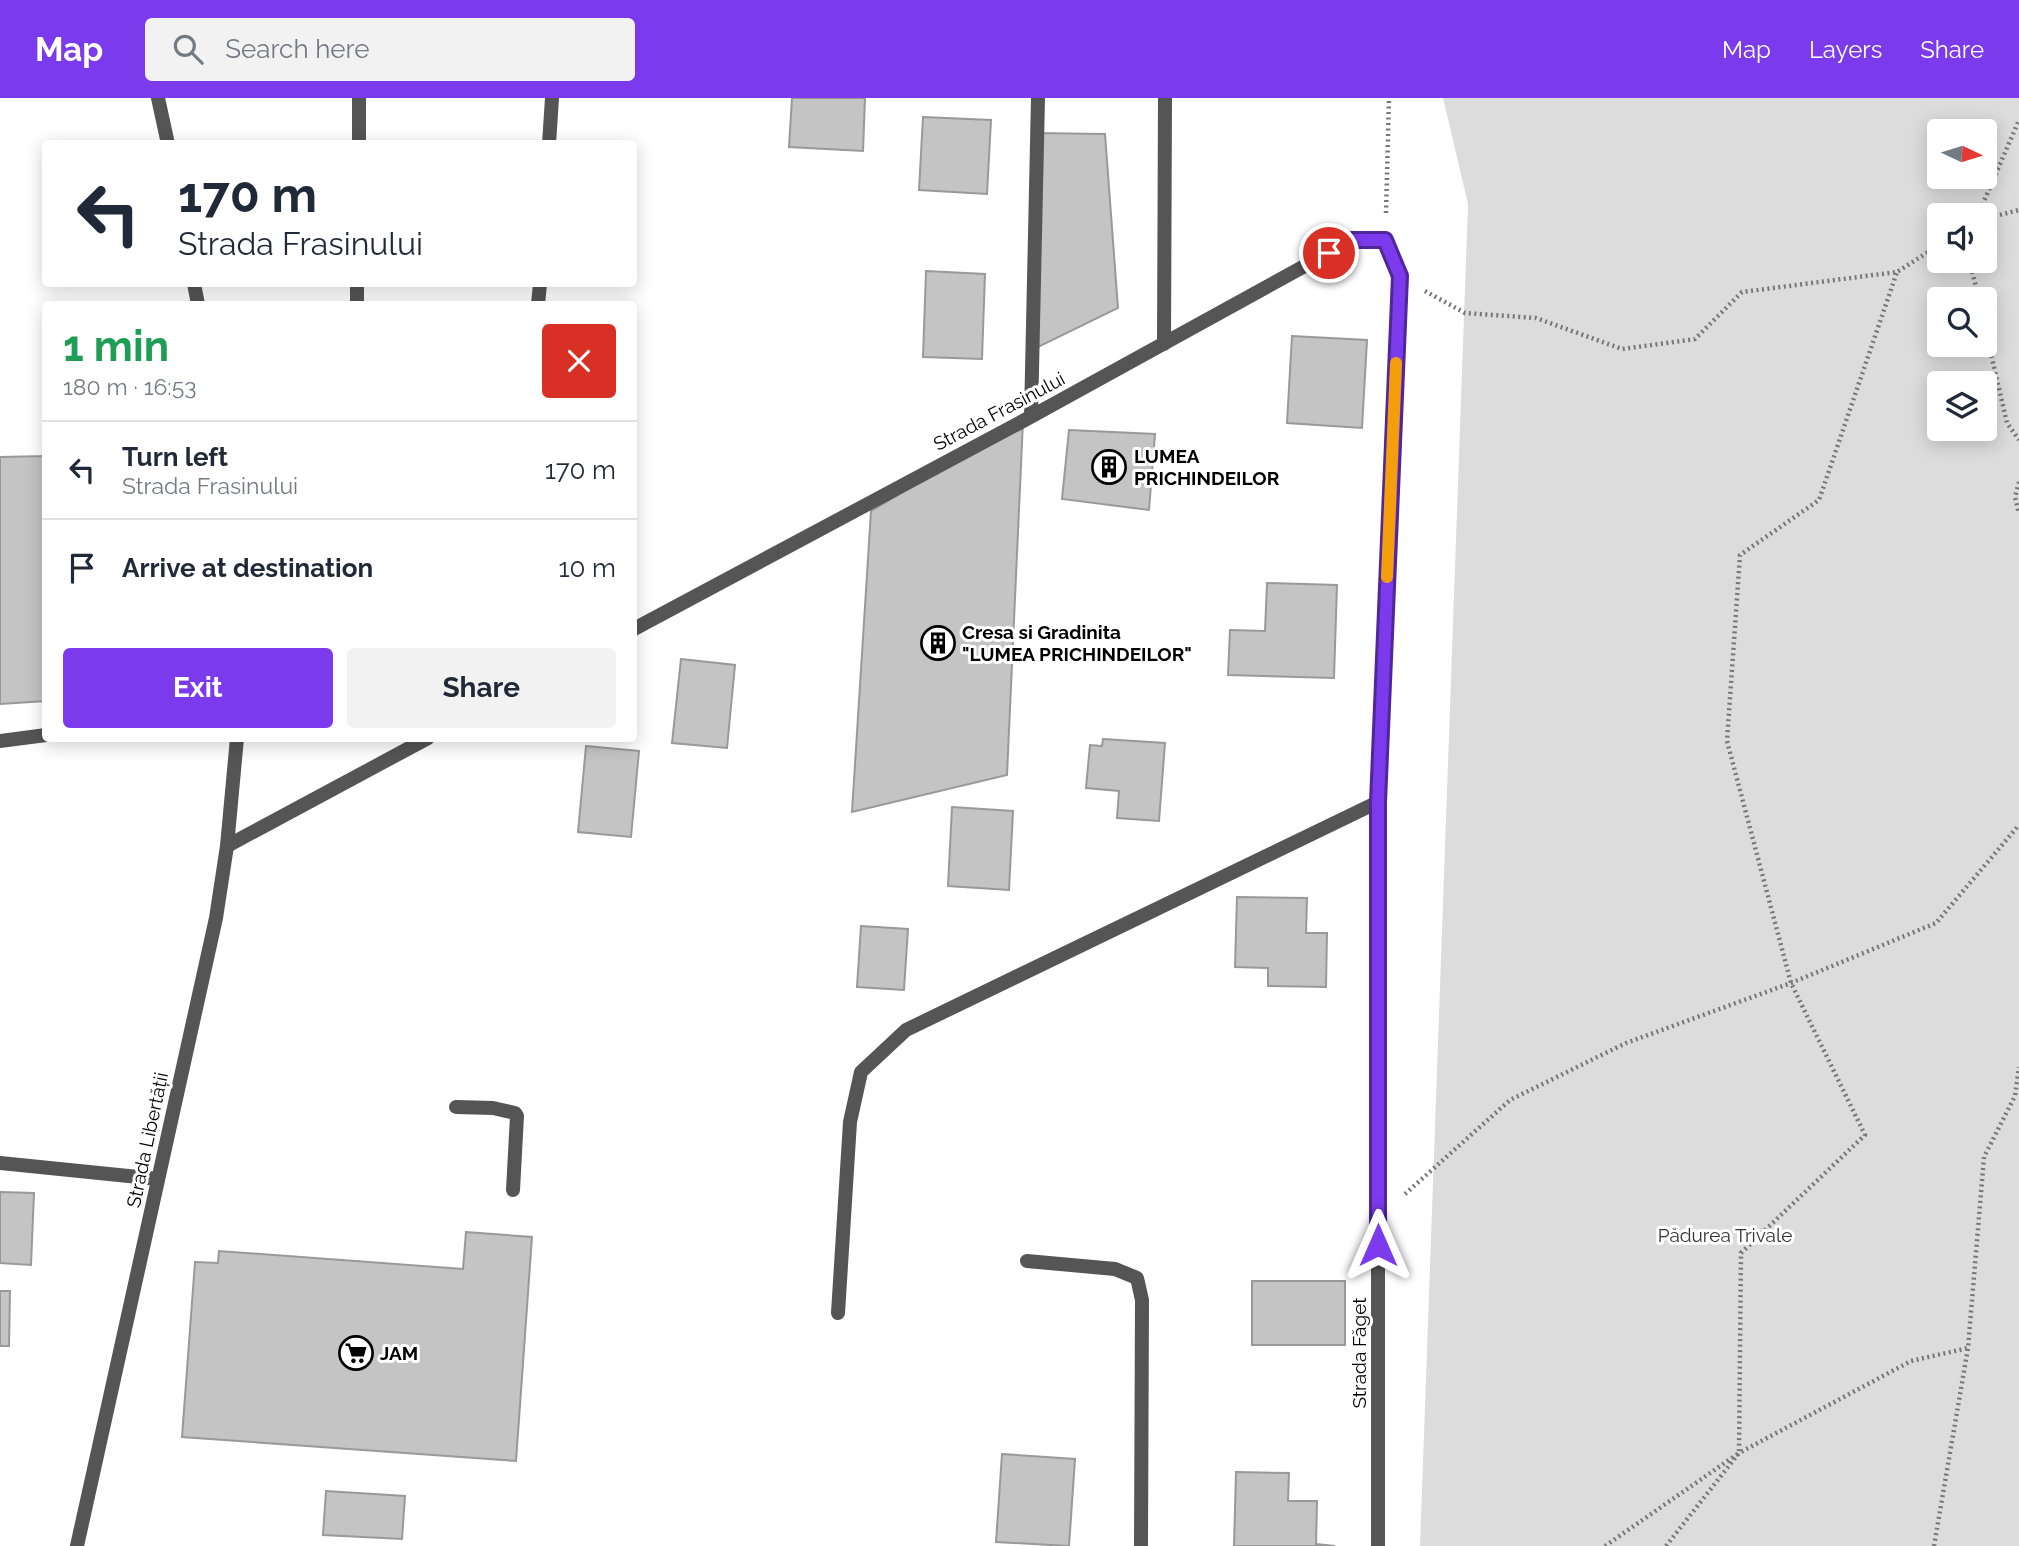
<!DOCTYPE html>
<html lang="en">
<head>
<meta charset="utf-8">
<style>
  :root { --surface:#fff; --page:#f2f2f3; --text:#1f2937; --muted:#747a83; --line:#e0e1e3; --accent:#7c3aed }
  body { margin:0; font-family:Raleway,sans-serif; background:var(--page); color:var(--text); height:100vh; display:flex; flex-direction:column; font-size:26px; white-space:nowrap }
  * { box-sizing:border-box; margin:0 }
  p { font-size:23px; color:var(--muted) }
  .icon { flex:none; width:38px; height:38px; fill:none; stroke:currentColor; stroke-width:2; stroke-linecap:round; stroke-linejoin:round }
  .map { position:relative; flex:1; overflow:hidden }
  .details { position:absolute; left:42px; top:203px; width:595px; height:441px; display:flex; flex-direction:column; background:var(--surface); border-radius:7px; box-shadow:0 4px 18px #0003 }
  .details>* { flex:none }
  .top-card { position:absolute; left:42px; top:42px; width:595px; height:147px; border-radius:7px; box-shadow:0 4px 18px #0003; background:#fff; color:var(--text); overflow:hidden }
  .needle { width:46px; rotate:94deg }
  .tools { position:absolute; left:1927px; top:21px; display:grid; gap:14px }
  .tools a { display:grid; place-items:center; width:70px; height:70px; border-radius:7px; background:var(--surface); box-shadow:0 4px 18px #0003; font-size:35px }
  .pin { position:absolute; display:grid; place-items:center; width:60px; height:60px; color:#fff; margin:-30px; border:4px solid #fff; border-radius:50%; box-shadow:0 2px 7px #0007 }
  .me { position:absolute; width:77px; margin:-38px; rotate:0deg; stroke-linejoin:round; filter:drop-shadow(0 0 5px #0008) }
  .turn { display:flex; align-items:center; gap:24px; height:147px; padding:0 21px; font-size:32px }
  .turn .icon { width:91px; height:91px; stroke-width:2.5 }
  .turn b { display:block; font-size:49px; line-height:60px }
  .round { display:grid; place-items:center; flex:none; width:74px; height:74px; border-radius:7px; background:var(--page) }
  .head { display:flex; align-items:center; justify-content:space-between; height:119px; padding:0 21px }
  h1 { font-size:42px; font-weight:700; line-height:52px; color:#1e9e55 }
  .action { display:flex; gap:14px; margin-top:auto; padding:14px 21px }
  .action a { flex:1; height:80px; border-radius:7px; background:var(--accent); color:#fff; font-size:28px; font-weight:700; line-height:80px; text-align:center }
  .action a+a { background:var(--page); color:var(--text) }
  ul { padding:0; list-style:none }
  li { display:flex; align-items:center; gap:21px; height:98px; padding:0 21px; border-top:2px solid var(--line) }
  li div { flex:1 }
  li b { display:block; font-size:26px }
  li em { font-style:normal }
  header { display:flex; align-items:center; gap:42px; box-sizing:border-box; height:98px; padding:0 35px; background:var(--accent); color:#fff }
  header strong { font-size:33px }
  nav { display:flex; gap:38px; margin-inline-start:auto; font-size:24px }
  .search { width:490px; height:63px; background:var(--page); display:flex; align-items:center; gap:18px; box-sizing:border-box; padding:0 24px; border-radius:7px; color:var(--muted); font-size:26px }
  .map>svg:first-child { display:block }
  .green { fill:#dcdcdc; fill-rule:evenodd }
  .building { fill:#c4c4c4; stroke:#999; stroke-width:2 }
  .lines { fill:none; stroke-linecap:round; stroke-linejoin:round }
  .path { stroke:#777; stroke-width:4.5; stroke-dasharray:2 3.5; stroke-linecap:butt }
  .service { stroke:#555; stroke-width:14 }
  .minor { stroke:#555; stroke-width:14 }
  .tertiary { stroke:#555; stroke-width:14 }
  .route-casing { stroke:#51269a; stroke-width:18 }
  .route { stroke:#7c3aed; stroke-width:12 }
  .slow { stroke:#f59e0b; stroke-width:12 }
  .labels { text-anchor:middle; stroke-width:6; stroke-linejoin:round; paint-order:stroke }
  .street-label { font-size:19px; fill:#000; stroke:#fff }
  .poi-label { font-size:19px; font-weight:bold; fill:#000; stroke:#fff; text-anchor:start }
  .park-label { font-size:19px; fill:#333; stroke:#fff }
</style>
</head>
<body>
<header>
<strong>Map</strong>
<div class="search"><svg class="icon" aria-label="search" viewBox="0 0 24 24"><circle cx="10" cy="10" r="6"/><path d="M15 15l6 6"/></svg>Search here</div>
<nav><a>Map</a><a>Layers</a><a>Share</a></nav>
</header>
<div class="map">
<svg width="2019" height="1448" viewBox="0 0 2019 1448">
  <rect width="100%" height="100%" fill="#fff"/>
  <path class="green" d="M1443,0H2019V1448H1420L1468,106ZM1939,33H1984V79H1939ZM1939,117H1984V163H1939ZM1939,201H1984V247H1939ZM1939,285H1984V331H1939Z"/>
  <path class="building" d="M792,0H865L863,53L789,49Z
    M923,19L991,22L987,96L919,92Z
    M1037,35L1105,36L1118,210L1032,252Z
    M926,173L985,176L982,261L923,259Z
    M1292,238L1367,242L1362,330L1287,325Z
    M1023,323L1007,677L852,714L871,413Z
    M1069,332L1155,336L1149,412L1062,401Z
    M46,358V603L0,606V359Z
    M1267,485L1337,487L1334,580L1228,577L1230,532L1265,533Z
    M681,561L735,567L727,650L672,645Z
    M1103,641L1165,645L1159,723L1117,720L1119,693L1086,690L1090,647L1102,648Z
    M586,648L639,653L631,739L578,734Z
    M952,709L1013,713L1009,792L948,788Z
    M1237,799L1307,800L1306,835H1327L1326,889L1268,888V870L1235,869Z
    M861,828L908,831L904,892L857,889Z
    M0,1094L34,1095L31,1167L0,1165Z
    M466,1134L532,1139L516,1363L182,1339L195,1164L218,1165L219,1153L463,1171Z
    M1252,1183H1345V1247H1252Z
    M0,1193H10L9,1248H0Z
    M1002,1356L1075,1361L1069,1448L996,1444Z
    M1236,1374L1289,1375L1288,1403H1317L1316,1446L1335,1448H1234Z
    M326,1393L405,1398L402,1441L323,1437Z"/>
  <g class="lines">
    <path class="path" d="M1386,115L1389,0
      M1978,117L2019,22
      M1984,121L2019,112
      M1973,163L1972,173L1979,201
      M1425,193L1465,215L1536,220L1622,251L1695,241L1742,194L1897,174L1939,147
      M1984,226L2007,325L2019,342
      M2019,384L2015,399L2019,416
      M1405,1096L1510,1002L1626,945L1791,885L1936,825L2019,727
      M1605,1448L1739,1355L1741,1155L1865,1037L1791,885L1727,643L1740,457L1819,402L1897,174
      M1666,1448L1739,1355L1911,1263L1968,1250
      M1934,1448L1968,1250L1984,1059L2015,998L2019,969"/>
    <path class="service" d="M0,643L46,637
      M456,1009L493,1010L515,1015L517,1018L513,1092"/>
    <path class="minor" d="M158,0L168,46
      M359,46V0
      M549,46L552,0
      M194,186L198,206
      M357,206V186
      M538,206L540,186
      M1164,246L1165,0
      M1031,318L1038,0
      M634,531L1023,323L1352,142H1386L1400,178L1378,704V1448
      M227,748L428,640
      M0,1065L158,1081
      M1027,1163L1115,1171L1137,1180L1142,1202L1141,1448
      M838,1215L850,1024L861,974L906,932L1378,704"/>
    <path class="tertiary" d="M77,1448L216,820L227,748L237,640"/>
  </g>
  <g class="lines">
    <g class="route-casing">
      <path id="route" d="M1329,155L1352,142H1385L1400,178L1378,704V1147"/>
    </g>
    <use href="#route" class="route"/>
    <path class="slow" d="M1387,479L1396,265"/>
  </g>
  <defs>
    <g id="building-ring" transform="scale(1.75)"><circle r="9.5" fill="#fff" stroke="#000" stroke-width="1.5"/><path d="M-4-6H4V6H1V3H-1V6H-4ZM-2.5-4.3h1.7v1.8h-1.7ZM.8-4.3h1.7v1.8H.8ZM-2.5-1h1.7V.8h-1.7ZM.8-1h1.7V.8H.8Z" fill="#000"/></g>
    <g id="supermarket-ring" transform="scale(1.75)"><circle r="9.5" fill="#fff" stroke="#000" stroke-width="1.5"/><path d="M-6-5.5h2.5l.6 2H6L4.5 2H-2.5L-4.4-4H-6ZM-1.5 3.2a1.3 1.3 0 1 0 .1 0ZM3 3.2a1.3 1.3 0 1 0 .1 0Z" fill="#000"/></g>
  </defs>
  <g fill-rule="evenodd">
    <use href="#building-ring" x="1109" y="369"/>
    <use href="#building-ring" x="938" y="545"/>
    <use href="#supermarket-ring" x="356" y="1255"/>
  </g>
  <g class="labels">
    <g class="street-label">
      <text transform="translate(999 313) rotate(-28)" y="7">Strada Frasinului</text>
      <text transform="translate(147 1042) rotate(-78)" y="7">Strada Libertății</text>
      <text transform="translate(1359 1255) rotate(-90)" y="7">Strada Făget</text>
    </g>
    <g class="poi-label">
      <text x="1134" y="365">LUMEA<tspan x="1134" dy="22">PRICHINDEILOR</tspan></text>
      <text x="962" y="541">Cresa si Gradinita<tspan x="962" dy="22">"LUMEA PRICHINDEILOR"</tspan></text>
      <text x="380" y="1262">JAM</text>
    </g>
    <g class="park-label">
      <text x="1725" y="1144">Pădurea Trivale</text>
    </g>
  </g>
</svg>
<div class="tools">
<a><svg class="needle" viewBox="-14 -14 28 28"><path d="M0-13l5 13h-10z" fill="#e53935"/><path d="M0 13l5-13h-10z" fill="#747a83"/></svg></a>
<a><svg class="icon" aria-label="sound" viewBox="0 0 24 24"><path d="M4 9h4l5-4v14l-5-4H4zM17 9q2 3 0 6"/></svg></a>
<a><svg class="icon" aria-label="search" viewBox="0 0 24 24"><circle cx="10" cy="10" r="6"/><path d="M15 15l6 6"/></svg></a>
<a><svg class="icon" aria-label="layers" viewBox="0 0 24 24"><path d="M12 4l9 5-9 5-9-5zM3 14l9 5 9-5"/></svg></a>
</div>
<div class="pin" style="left:1329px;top:155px;background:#d93025"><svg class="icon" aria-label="arrive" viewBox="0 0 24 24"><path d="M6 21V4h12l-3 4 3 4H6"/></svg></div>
<svg class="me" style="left:1378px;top:1147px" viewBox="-20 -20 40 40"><path d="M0-17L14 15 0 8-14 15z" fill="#7c3aed" stroke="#fff" stroke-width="4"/></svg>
<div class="top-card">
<div class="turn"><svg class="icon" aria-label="left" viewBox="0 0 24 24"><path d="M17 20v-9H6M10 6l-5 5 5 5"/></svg><div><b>170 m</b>Strada Frasinului</div></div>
</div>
<section class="details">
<div class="head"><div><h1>1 min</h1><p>180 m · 16:53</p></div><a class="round" style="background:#d93025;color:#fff"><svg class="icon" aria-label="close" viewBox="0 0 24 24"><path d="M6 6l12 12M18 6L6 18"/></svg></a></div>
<ul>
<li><svg class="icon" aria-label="left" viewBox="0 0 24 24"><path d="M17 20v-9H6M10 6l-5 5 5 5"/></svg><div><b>Turn left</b><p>Strada Frasinului</p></div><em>170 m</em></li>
<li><svg class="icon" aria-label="arrive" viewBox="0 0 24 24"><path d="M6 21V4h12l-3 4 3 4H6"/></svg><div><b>Arrive at destination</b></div><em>10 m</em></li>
</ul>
<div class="action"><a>Exit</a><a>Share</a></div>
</section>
</div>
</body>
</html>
